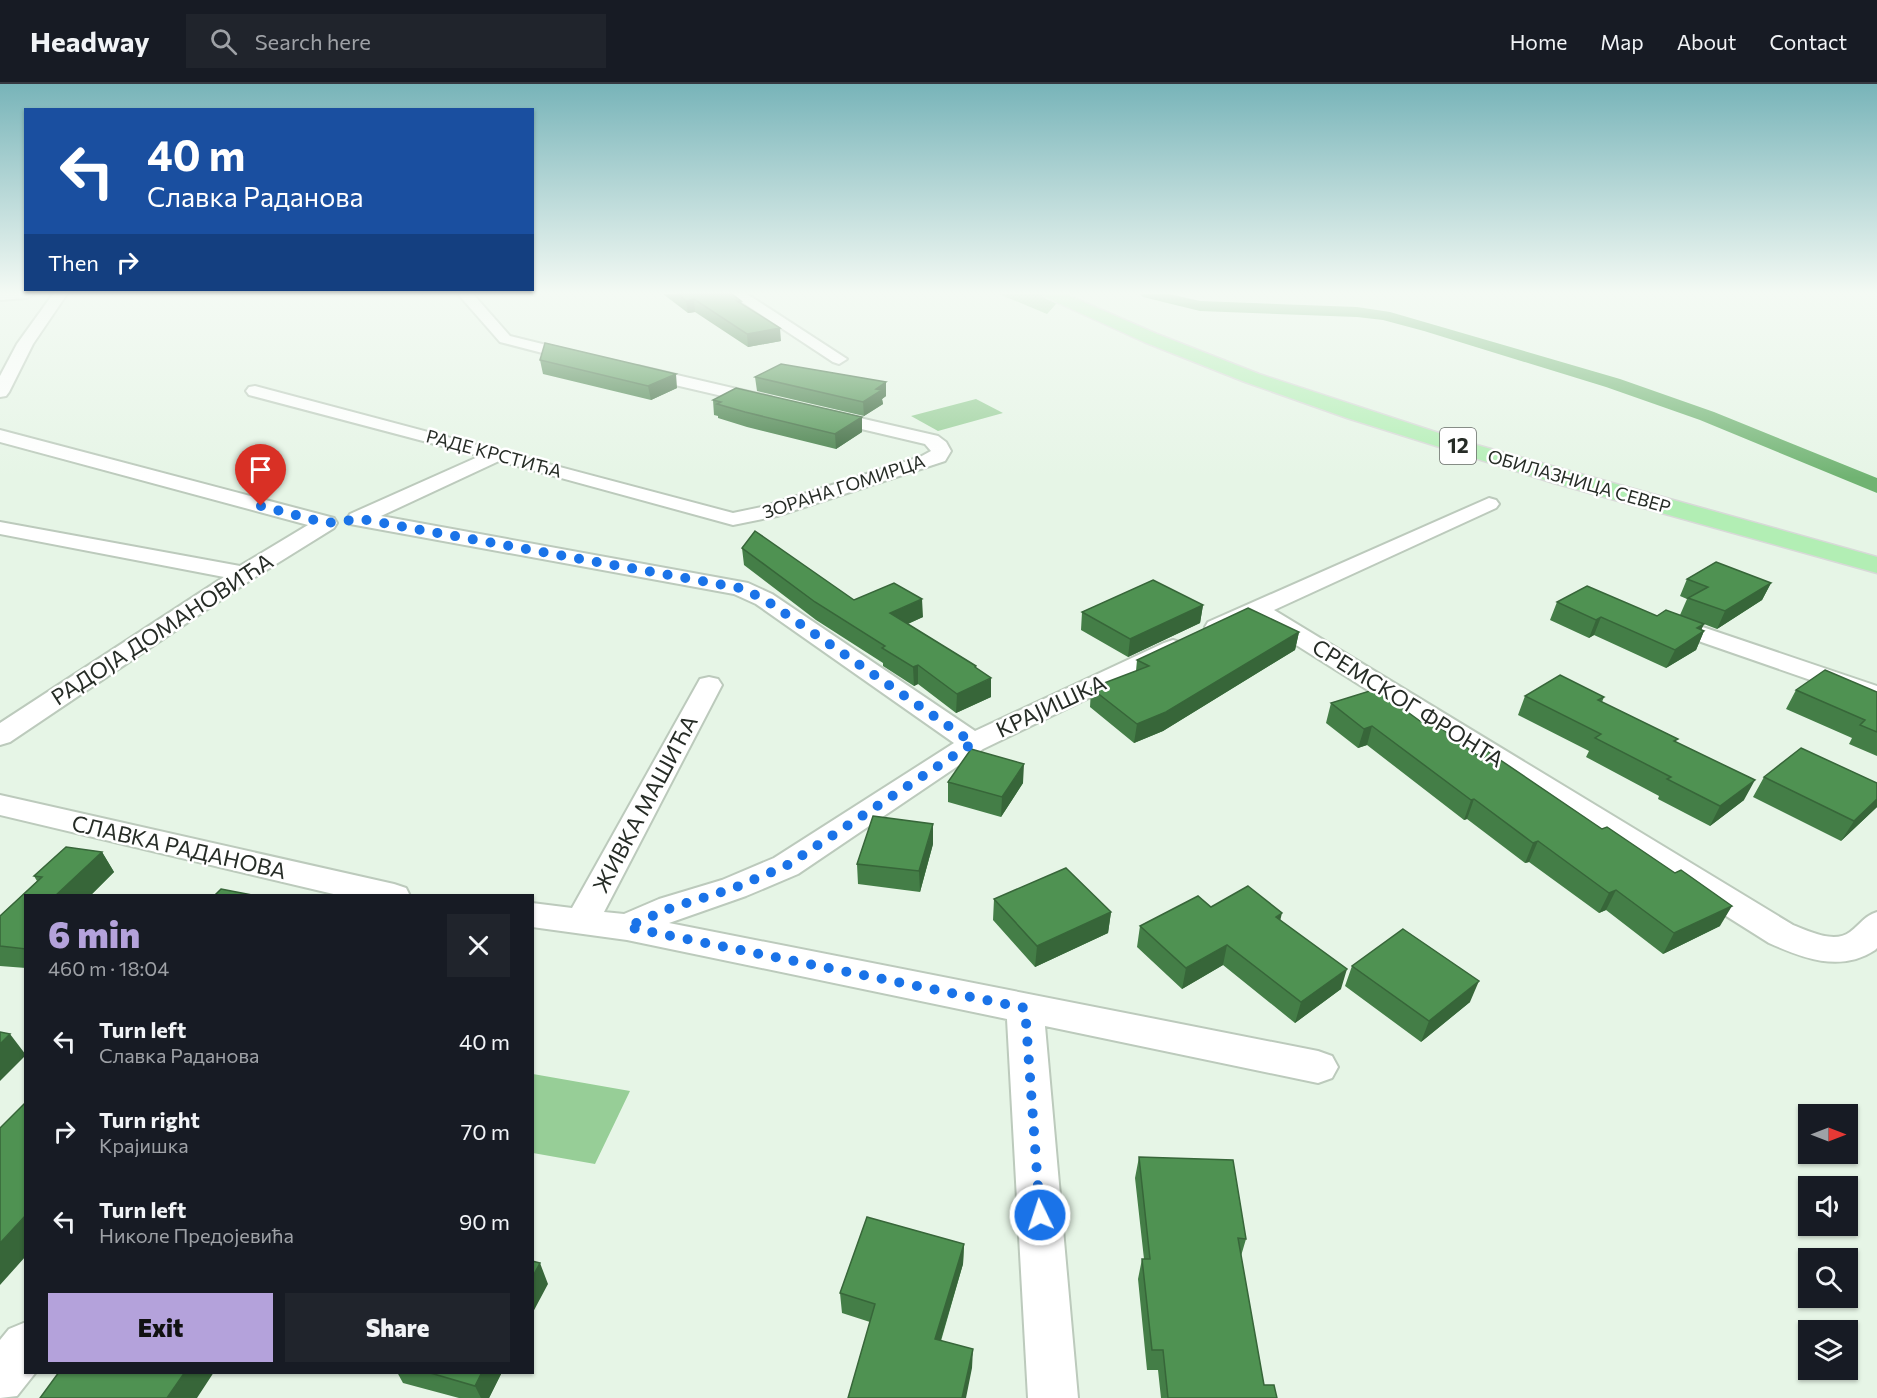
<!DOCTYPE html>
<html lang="en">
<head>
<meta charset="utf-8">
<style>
  :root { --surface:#171b24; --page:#20242c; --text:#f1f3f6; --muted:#9ea1a6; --line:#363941; --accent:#b4a2db }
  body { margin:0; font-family:Commissioner,sans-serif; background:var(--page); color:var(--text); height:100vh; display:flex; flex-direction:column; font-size:22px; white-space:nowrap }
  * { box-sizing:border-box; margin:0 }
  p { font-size:20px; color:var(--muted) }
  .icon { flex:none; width:33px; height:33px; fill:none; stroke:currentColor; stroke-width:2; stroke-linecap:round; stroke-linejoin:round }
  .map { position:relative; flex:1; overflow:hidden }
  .details { position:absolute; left:24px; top:810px; width:510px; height:480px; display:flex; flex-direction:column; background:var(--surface); border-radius:0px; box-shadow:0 2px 4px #0004 }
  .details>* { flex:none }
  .guide { position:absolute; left:24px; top:24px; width:510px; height:183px; border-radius:0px; box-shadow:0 2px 4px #0004; background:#1a4fa0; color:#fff; overflow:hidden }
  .needle { width:39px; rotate:90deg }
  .tools { position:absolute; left:1798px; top:1020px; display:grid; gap:12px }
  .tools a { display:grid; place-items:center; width:60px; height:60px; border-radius:0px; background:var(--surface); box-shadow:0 2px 4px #0004; font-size:30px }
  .pin { position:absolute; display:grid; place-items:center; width:51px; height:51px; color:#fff; margin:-62px -26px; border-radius:50% 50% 50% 0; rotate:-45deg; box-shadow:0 0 6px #0007 }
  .pin .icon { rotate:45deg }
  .me { position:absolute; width:66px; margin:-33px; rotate:356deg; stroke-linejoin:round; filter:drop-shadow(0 0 4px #0008) }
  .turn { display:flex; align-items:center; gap:21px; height:126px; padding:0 24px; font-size:27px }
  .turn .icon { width:78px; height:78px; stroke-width:2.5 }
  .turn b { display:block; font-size:42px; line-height:51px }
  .then { display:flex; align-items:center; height:57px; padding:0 24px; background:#0003; gap:12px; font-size:22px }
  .round { display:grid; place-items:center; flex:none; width:63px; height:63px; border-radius:0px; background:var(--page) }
  .head { display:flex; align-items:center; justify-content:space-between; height:102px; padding:0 24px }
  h1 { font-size:36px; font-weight:800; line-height:45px; color:var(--accent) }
  .button { display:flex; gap:12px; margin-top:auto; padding:12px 24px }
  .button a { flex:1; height:69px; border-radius:0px; background:var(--accent); color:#111; font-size:24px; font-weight:800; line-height:69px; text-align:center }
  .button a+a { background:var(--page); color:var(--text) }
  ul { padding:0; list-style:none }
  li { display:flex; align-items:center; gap:18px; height:90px; padding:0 24px }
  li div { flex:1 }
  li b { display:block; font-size:22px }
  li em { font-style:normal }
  header { display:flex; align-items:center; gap:36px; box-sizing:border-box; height:84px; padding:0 30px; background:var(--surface); border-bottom:2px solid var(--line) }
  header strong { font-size:28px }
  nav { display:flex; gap:33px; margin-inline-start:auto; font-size:21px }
  .search { width:420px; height:54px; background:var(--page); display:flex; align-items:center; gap:15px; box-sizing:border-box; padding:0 21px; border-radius:0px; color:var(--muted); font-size:22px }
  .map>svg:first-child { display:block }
  .green { fill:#97ce97 }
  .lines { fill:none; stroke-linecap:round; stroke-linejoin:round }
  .canal { fill:#70b372; fill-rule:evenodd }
  .street-casing { stroke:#bccabc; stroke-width:4 }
  .primary-casing { stroke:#d8d9d8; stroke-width:3 }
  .street { fill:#fff; fill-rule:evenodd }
  .primary { fill:#b2eeb4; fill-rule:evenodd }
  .wall { fill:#447e47 }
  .shaded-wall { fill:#376639 }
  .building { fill:#4f9252; stroke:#376639; stroke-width:1.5 }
  .route { stroke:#1a73e8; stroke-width:10; stroke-dasharray:0 18 }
  .labels { text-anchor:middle; stroke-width:5; stroke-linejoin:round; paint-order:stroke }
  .far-street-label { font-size:18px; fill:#262c26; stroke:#fff }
  .shield { fill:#fff; stroke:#676b67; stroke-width:1.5 }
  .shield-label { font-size:21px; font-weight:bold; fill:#262c26 }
  .street-label { font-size:22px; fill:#262c26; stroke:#fff }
</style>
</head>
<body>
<header>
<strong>Headway</strong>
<div class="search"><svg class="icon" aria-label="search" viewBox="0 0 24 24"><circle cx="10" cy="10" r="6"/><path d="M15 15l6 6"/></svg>Search here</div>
<nav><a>Home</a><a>Map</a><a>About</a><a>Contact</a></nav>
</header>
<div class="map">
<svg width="1877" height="1314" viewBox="0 0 1877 1314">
  <rect width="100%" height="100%" fill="#e6f5e6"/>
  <path class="green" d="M999,210H1065L1047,230Z
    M976,315L1003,329L938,347L911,332Z
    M533,990L630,1007L595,1080L533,1069Z"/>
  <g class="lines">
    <path class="canal" d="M1140,210H1169L1200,217L1357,223L1390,228L1620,295L1714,328L1877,394V409L1700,336L1606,303L1424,247L1383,236L1357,233L1200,227L1143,213Z"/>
    <g class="street-casing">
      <path id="street" d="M0,210H34L27,214L0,216Z
        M53,210H67L33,260L9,308L6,312L0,313V292L17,260Z
        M458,210H473L510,252L587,271L589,274L581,279L500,258Z
        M730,210H747L847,275L839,280L833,278Z
        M638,282L771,313L774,317L771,321L765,322L632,291L630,287Z
        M255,302L733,429L766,422L920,373L931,367L925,360L819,335L816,331L819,327L825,326L938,352L946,358L951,367L945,377L777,432L733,441L499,377L381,432L748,499L772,510L975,647L1164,559L1173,556L1182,559L1186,564L1182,569L983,665L798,790L746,812L669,839L1318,967L1332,972L1338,983L1332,994L1318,999L1045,942L1078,1314H1028L1007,935L627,856L532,843V819L572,824L700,595L709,593L718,595L722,601L604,828L624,830L659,815L722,796L774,774L954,659L756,520L734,510L350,440L347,435L350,430L480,372L249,311L246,307L249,303Z
        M0,346L334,434L337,439L334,444L252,495L10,658L0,661V639L224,493L0,450V438L240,482L308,441L0,358Z
        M1489,414L1496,416L1499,420L1496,424L1274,526L1793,841C1809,847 1834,860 1850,848C1861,840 1864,832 1877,828V864L1875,866C1840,889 1803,874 1769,859L1255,535L1226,548L1217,550L1208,548L1205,543L1208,538Z
        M1667,531L1877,602V619L1658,543L1655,538L1658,533Z
        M0,711L394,800L406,804L410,812H342L0,731Z
        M26,1238V1288H36L17,1312L0,1314V1256L9,1245Z"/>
    </g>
    <g class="primary-casing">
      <path id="primary" d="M1043,210H1065L1157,250L1259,290L1466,358L1877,473V489L1554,399L1347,334L1245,298L1144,258L1045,213Z"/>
    </g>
    <use href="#street" class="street"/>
    <use href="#primary" class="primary"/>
  </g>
  <path class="wall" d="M663,210H732L741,217L742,220L781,257L748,263L695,228L688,229Z
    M540,276L677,304L651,316L543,290Z
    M755,293L886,298V312L882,315L883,320L864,332L757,307Z
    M713,316L862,348L836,365L747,343L718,334V332L714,331Z
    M742,464L854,516L923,533L908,540L976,582V584L991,613L956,629L918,600L914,602L883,582V579L816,536L744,481Z
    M1687,495L1771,499L1762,516L1717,545L1704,540L1701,546L1704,547L1696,566L1666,584L1594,551L1589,554L1550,536L1557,518L1657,532L1680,531L1687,515L1680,512Z
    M1117,513L1203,521L1200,539L1128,573L1081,546L1082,528Z
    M1299,548L1295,566L1163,647L1134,659L1090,623L1091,604L1136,587L1137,576Z
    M1796,606L1877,608V672L1849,660L1852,654L1786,625Z
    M1525,612L1604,613L1602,618L1676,658L1744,716L1710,742L1658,715L1659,712L1586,673L1589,667L1518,631Z
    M1331,619L1420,637L1477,671L1720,842L1663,870L1606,826L1599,829L1529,778L1525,779L1467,735L1464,736L1367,661L1358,664L1326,639Z
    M1764,693L1877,723L1841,757L1753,713Z
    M948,698L1023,699L1001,733L948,718Z
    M933,760L920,808L858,800L857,780Z
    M102,768L114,788L90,812H26V884L0,882V832L37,797L34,792Z
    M994,815L1111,828L1108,849L1035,883L993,836Z
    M1211,823L1280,836L1341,905L1295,939L1223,881L1182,905L1137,863L1140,842Z
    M1352,882L1470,918L1421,958L1345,902Z
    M1139,1073L1246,1155L1241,1172L1264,1301L1277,1314H1161L1158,1286H1147L1138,1195L1142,1175H1144L1135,1094Z
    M964,1160L963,1180L941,1257L972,1284L870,1238L842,1229L840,1209Z
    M397,1288H502L489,1314H459L403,1299Z"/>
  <path class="shaded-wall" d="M694,215L695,228L688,229L686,217Z
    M780,244L781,257L748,263L747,250Z
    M676,290L677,304L651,316L648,302Z
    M886,298V312L882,315L883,320L864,332L863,318L876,305Z
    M862,333V348L836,365L835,350Z
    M1771,499L1762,516L1717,545L1725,527Z
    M922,515L923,533L891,547L890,529Z
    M1203,521L1200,539L1128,573L1130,555Z
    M1601,533L1594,551L1589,554L1596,536Z
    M1704,540L1699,550L1704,547L1696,566L1666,584L1675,566L1697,544Z
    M1299,548L1295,566L1163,647L1134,659L1137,640Z
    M918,581V600L914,602L913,583Z
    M991,594V613L956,629L957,610Z
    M1372,642L1367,661L1358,664L1364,645Z
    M1024,680L1023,699L1001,733L1002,713Z
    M1755,696L1744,716L1710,742L1720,722Z
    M1474,715L1467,735L1464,736L1471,716Z
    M1877,715V723L1841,757L1854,737Z
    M933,740V760L920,808L919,787Z
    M1538,757L1529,778L1525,779L1533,759Z
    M102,768L114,788L90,812H55Z
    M1616,806L1606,826L1599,829L1609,809Z
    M1732,822L1720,842L1663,870L1674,849Z
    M1111,828L1108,849L1035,883L1037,862Z
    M1282,829L1277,850L1276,833Z
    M1227,861L1223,881L1182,905L1186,884Z
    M1347,885L1341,905L1295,939L1301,918Z
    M1479,897L1470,918L1421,958L1429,937Z
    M10,950L26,971L0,997V960Z
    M26,1131V1172L0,1201V1159Z
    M964,1160L963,1180L935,1275V1255Z
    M540,1179L548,1200L532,1230V1194Z
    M973,1265L972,1284L966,1314H962Z
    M185,1288H214L197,1314H167Z
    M482,1288H502L489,1314H481L475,1302Z"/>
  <path class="building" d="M678,210H732L741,217H737L780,244L747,250L694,215L686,217Z
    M545,259L676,290L648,302L540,276Z
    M781,280L886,298L876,305L882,306L863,318L755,293Z
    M736,304L862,333L835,350L745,328L717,320L721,318L713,316Z
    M755,447L854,516L894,499L922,515L890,529L976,582L975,583L991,594L957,610L918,581L913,583L882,564L885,562L815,518L742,464Z
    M1716,478L1771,499L1725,527L1688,514L1708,503L1687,495Z
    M1153,496L1203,521L1130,555L1082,528Z
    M1587,502L1657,532L1666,526L1704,540L1697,544L1704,547L1675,566L1601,533L1596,536L1557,518Z
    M1248,524L1299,548L1166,628L1137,640L1091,604L1149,582L1137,576Z
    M1825,586L1877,608V648L1860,641L1865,636L1796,606Z
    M1560,591L1604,613L1598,616L1678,655L1674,657L1755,696L1720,722L1667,695L1671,693L1595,654L1601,650L1525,612Z
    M1376,605L1420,637L1427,634L1477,671L1487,667L1602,745L1607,743L1675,789L1681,786L1732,822L1674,849L1616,806L1609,809L1538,757L1533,759L1474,715L1471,716L1372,642L1364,645L1331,619Z
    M1801,664L1877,699V715L1854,737L1764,693Z
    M971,665L1024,680L1002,713L948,698Z
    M873,732L933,740L919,787L857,780Z
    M66,763L102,768L55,812H26V865L0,862V832L42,793L34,792Z
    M1066,784L1111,828L1037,862L994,815Z
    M1248,802L1282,829L1276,833L1347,885L1301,918L1227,861L1186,884L1140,842L1198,812L1211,823Z
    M221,805L257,812H214Z
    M1403,845L1479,897L1429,937L1352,882Z
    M0,948L10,950L0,960Z
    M26,1018V1131L0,1159V1044Z
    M1139,1073L1233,1076L1246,1155L1238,1154L1264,1301H1274L1277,1314H1168L1163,1266H1152L1142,1175H1150Z
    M867,1133L964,1160L935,1255L973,1265L962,1314H848L875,1220L840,1209Z
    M532,1177L540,1179L532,1194Z
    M59,1288H185L167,1314H40Z
    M427,1288H482L475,1302Z"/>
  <linearGradient id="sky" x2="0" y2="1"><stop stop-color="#78b4b9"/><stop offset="0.53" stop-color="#f4faf4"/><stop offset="1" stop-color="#f4faf4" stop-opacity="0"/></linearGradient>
  <rect width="1877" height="394" fill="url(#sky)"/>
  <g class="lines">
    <path class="route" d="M261,422L326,439L361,435L740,504L764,515L973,659L786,782L734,804L671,824L627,843L1025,924L1040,1131"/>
  </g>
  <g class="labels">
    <g class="far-street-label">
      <text transform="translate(494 370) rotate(15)" y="6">РАДЕ КРСТИЋА</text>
      <text transform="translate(1579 398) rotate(16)" y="6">ОБИЛАЗНИЦА СЕВЕР</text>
      <text transform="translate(844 403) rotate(-18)" y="6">ЗОРАНА ГОМИРЦА</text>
    </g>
    <rect class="shield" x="1440" y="344" width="36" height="36" rx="4.5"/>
    <g class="shield-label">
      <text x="1458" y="369">12</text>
    </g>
    <g class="street-label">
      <text transform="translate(162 545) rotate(-33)" y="8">РАДОЈА ДОМАНОВИЋА</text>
      <text transform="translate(1408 619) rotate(32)" y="8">СРЕМСКОГ ФРОНТА</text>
      <text transform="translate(1051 622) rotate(-25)" y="8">КРАЈИШКА</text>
      <text transform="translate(645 720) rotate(-62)" y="8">ЖИВКА МАШИЋА</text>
      <text transform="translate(179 763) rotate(13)" y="8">СЛАВКА РАДАНОВА</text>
    </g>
  </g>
</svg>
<div class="tools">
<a><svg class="needle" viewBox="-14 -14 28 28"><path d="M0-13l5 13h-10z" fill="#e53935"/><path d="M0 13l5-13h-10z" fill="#9ea1a6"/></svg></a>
<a><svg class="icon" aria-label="sound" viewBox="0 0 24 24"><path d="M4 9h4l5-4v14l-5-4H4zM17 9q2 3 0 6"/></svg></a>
<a><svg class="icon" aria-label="search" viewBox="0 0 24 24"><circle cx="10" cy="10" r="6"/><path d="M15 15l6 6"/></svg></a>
<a><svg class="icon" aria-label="layers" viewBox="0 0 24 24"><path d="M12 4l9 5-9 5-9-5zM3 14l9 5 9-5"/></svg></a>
</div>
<div class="pin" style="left:261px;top:422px;background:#d93025"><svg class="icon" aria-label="arrive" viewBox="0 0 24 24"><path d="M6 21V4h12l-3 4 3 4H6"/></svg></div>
<svg class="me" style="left:1040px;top:1131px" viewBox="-20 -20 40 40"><circle r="17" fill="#1a73e8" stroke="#fff" stroke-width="3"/><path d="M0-11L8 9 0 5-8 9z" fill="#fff"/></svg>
<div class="guide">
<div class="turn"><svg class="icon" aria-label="left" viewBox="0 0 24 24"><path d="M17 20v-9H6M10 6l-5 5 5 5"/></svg><div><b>40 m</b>Славка Раданова</div></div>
<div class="then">Then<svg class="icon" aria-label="right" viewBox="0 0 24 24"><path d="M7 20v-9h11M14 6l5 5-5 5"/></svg></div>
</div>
<section class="details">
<div class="head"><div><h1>6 min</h1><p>460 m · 18:04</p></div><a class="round"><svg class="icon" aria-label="close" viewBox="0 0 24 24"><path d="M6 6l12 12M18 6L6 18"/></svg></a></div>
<ul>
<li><svg class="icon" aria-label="left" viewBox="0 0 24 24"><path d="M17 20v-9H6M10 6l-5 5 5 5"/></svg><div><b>Turn left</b><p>Славка Раданова</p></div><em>40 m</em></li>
<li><svg class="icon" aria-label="right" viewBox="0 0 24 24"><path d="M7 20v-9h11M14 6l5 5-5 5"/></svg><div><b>Turn right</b><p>Крајишка</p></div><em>70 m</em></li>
<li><svg class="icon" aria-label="left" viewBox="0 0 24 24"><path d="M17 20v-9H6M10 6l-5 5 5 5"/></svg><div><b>Turn left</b><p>Николе Предојевића</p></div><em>90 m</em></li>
</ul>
<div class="button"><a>Exit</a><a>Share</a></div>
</section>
</div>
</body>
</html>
